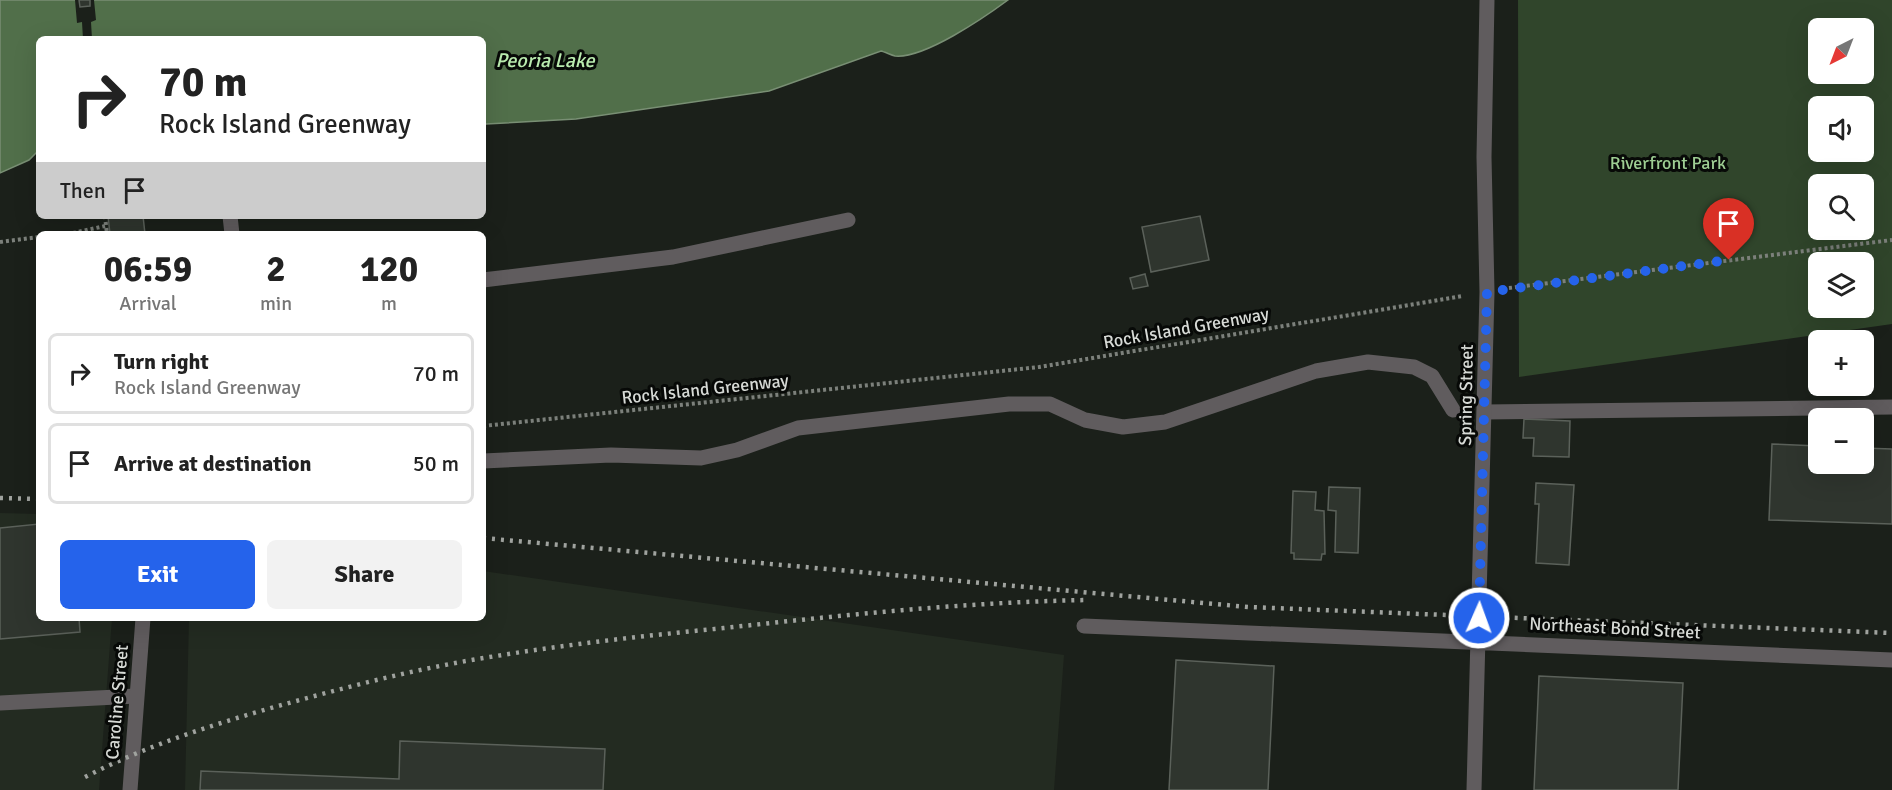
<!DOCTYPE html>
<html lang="en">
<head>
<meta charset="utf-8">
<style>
  :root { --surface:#fff; --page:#f2f2f2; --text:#222; --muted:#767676; --line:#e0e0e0; --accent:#2563eb }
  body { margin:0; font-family:Signika,sans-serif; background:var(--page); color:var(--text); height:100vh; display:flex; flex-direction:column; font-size:22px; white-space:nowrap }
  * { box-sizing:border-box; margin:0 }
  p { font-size:20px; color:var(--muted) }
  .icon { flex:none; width:33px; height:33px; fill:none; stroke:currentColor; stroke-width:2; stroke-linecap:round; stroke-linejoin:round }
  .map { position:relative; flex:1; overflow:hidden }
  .drawer { position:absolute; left:36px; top:231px; width:450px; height:390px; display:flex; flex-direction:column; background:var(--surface); border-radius:9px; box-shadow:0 6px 24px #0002 }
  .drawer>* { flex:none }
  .top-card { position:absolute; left:36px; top:36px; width:450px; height:183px; border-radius:9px; box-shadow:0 6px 24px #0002; background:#fff; color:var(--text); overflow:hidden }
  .needle { width:39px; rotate:222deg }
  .buttons { position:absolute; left:1808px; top:18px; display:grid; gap:12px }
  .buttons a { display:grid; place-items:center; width:66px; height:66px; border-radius:9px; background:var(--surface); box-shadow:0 6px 24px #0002; font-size:30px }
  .pin { position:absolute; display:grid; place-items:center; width:51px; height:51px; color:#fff; margin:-62px -26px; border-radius:50% 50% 50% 0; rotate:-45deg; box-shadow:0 0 6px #0007 }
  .pin .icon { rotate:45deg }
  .me { position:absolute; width:66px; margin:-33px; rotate:2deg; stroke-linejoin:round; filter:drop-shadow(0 0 4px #0008) }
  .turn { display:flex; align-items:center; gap:21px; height:126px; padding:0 24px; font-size:27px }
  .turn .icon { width:78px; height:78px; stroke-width:2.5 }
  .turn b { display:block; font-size:42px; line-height:51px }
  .then { display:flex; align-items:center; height:57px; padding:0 24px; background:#0003; gap:12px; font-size:22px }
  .eta { display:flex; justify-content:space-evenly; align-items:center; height:102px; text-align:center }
  .eta b { font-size:36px; font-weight:800; line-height:42px }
  .cta { display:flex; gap:12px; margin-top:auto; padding:12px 24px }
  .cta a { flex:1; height:69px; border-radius:9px; background:var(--accent); color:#fff; font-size:24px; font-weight:800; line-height:69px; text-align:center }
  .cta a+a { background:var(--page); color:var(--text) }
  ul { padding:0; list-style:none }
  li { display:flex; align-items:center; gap:18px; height:81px; margin:0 12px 9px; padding:0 12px; border:3px solid var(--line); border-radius:9px }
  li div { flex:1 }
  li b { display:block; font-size:22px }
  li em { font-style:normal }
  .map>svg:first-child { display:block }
  .built { fill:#232b21 }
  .green { fill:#30452b; fill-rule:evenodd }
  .water { fill:#516f4a; stroke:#798f74; stroke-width:1.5 }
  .pier { fill:#1b201a }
  .building { fill:#2f352e; stroke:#5b615a; stroke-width:1.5 }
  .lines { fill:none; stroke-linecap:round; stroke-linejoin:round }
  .path { stroke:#7c807b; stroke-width:4; stroke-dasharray:3 3; stroke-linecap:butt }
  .service { stroke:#605c5e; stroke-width:15 }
  .minor { stroke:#605c5e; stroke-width:15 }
  .rail { stroke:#a0a39f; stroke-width:4.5; stroke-dasharray:3 6; stroke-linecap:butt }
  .route { stroke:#2563eb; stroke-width:10; stroke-dasharray:0 18 }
  .labels { text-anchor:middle; stroke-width:6; stroke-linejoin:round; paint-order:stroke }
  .park-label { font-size:18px; fill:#9ece93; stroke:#070907 }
  .street-label { font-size:18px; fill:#d7dad6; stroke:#070907 }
  .water-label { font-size:20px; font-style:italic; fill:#baecaf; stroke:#070907 }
</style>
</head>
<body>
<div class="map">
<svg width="1892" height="790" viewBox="0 0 1892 790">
  <rect width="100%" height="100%" fill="#1b201a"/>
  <path class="built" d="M0,513L39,514V618H112L99,790H0Z
    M483,571L1064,655L1054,790H185L189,618H483Z"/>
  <path class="green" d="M1518,0H1892V324L1519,377ZM1818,28H1863V74H1818ZM1818,106H1863V152H1818ZM1818,184H1863V230H1818ZM1818,262H1863V308H1818Z"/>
  <path class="water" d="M0,0H1008C985,17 924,59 895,56C891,55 885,52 881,51L769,91L576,119L486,124H483V39H39V150L29,160L0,173Z"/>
  <path class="pier" d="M75,0H94L96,20L91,22L92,39H83L82,22L77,23Z"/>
  <path class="building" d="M79,0H90V6L80,7Z
    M108,216H143L145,234H110Z
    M1200,216L1209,260L1151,272L1142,227Z
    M1145,274L1148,286L1133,289L1130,278Z
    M1524,419L1570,421L1569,457L1533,456L1534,438H1523Z
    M1772,444L1818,446V464H1863V448L1892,449V524L1769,520Z
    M1536,483L1574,485L1569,565L1536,563L1539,504H1535Z
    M1329,487L1360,488L1358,553L1335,552L1336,511L1328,510Z
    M1293,491L1316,492L1315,510L1324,511L1325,554H1322L1321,560L1294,559V553H1291Z
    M39,524V618H79L80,632L0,639V528Z
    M1176,660L1274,666L1268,790H1169Z
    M1539,676L1683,683L1678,790H1534Z
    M400,741L605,749L603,790H200L201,771L399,779Z"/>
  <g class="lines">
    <path class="path" d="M105,216L107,234
      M73,233L105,226
      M65,234L74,233
      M0,242L39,237
      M1509,288L1892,240
      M483,426L1039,367L1463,296"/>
    <path class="service" d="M230,216L232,234
      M483,280L673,257L848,220
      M1485,412L1892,407
      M483,461L611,455L701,458L737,450L798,428L1009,404H1050L1085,420L1123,427L1165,422L1316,371L1368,362L1414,367L1432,376L1453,410
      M0,703L136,696"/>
    <path class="minor" d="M1084,626L1892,660
      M130,790L143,618
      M1474,790L1487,292L1484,157L1487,0"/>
    <path class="rail" d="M0,498L39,499
      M483,538L1248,607L1892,633
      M85,777C146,746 211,725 278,706C343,688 411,670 478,659C560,645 642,636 724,628C845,615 967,602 1089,600"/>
  </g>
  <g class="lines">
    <path class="route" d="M1479,618L1487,292L1729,260"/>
  </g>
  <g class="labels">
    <g class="park-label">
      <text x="1668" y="169">Riverfront Park</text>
    </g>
    <g class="street-label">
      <text transform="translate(1186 328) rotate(-10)" y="6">Rock Island Greenway</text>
      <text transform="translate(705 389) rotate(-6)" y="6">Rock Island Greenway</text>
      <text transform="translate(1466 395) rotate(-89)" y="6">Spring Street</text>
      <text transform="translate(1615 628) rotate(3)" y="6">Northeast Bond Street</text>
      <text transform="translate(117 702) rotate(-85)" y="6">Caroline Street</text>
    </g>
    <g class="water-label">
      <text x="545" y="67">Peoria Lake</text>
    </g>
  </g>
</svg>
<div class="buttons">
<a><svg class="needle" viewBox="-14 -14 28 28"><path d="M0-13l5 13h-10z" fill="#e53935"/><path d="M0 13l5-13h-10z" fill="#767676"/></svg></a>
<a><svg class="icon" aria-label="sound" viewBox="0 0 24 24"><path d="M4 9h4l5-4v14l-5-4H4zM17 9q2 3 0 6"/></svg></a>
<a><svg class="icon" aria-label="search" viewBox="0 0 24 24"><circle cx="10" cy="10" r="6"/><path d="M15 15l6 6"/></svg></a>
<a><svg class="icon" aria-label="layers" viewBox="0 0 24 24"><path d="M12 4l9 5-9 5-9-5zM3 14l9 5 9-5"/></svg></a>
<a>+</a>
<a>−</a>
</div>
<div class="pin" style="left:1729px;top:260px;background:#d93025"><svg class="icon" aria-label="arrive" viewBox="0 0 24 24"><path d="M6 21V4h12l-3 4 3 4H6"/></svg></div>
<svg class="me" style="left:1479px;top:618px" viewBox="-20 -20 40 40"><circle r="17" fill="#2563eb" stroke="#fff" stroke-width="3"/><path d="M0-11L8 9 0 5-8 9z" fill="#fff"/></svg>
<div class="top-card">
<div class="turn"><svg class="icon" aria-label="right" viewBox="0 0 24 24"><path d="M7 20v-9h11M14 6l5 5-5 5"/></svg><div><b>70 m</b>Rock Island Greenway</div></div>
<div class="then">Then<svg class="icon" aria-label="arrive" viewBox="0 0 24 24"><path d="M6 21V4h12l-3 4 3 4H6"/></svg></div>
</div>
<section class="drawer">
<div class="eta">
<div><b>06:59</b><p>Arrival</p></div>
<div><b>2</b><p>min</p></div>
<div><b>120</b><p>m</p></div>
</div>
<ul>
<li><svg class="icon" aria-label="right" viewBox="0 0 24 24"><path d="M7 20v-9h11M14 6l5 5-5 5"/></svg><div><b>Turn right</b><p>Rock Island Greenway</p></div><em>70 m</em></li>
<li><svg class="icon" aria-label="arrive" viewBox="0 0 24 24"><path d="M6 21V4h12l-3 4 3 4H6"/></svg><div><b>Arrive at destination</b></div><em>50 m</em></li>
</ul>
<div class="cta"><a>Exit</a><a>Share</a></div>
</section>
</div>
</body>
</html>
